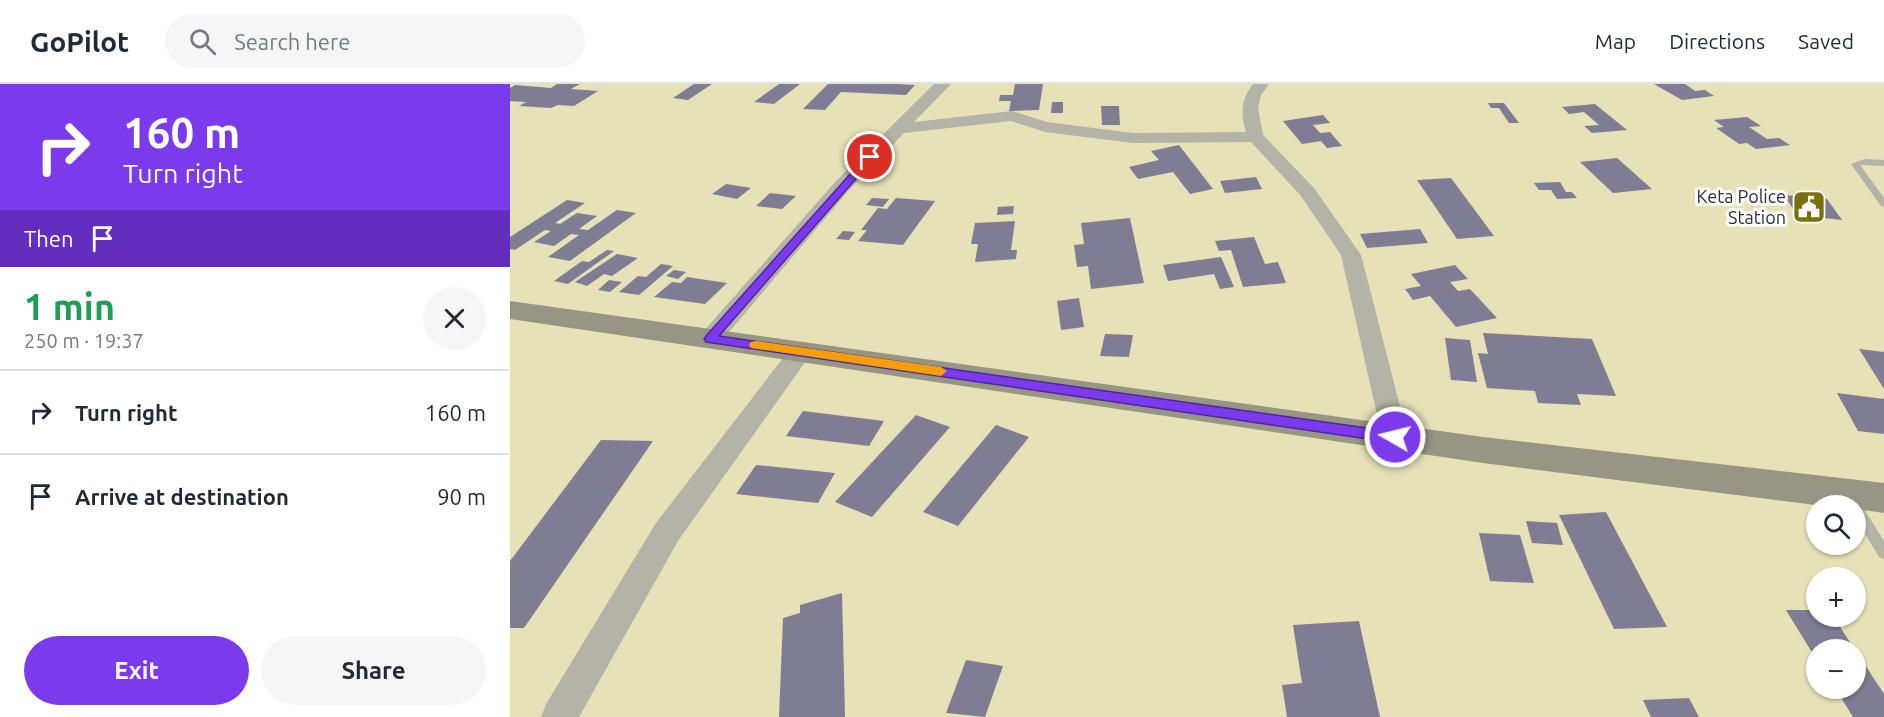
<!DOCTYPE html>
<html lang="en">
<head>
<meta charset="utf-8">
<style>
  :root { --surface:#fff; --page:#f6f6f7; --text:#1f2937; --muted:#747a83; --line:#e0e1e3; --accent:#7c3aed }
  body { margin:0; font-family:Ubuntu,sans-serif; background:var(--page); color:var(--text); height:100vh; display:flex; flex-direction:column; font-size:22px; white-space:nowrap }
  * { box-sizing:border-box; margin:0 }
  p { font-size:20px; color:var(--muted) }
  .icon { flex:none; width:33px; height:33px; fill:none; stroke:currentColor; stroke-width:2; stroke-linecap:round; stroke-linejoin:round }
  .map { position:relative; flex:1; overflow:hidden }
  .drawer { display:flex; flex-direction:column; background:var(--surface); width:510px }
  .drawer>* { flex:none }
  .hud { background:#7c3aed; color:#fff; overflow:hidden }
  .buttons { position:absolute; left:1296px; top:411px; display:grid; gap:12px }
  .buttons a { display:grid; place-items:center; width:60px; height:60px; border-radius:50%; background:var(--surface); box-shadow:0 2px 4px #0004; font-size:30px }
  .pin { position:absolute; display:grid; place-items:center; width:51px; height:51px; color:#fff; margin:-26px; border:3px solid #fff; border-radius:50%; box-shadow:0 2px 6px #0007 }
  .me { position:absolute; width:66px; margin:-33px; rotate:278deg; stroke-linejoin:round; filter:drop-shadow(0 0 4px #0008) }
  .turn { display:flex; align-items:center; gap:21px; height:126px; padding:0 24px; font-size:27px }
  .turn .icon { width:78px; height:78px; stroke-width:2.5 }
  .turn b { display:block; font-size:42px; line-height:51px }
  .then { display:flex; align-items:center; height:57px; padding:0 24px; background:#0003; gap:12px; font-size:22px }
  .round { display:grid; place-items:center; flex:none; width:63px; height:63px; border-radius:32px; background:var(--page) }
  .head { display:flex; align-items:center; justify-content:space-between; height:102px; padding:0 24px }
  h1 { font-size:36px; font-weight:700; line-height:45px; color:#1e9e55 }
  .primary-button { display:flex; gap:12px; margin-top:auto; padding:12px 24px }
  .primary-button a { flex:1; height:69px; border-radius:36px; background:var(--accent); color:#fff; font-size:24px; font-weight:700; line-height:69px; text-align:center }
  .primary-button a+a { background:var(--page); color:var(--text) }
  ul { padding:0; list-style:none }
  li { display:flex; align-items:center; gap:18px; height:84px; padding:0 24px; border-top:2px solid var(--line) }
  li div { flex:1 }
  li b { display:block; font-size:22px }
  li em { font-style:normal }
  header { display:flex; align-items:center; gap:36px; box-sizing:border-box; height:84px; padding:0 30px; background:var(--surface); border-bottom:2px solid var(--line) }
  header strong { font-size:28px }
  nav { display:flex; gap:33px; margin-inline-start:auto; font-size:21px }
  .search { width:420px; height:54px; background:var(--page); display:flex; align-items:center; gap:15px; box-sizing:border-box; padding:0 21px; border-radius:33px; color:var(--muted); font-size:22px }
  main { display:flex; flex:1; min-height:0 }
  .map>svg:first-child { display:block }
  .green { fill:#e6e1b6; fill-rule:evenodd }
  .building { fill:#7f7d94 }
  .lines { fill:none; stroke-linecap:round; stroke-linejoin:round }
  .service { fill:#b4b3a7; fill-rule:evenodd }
  .minor { fill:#b4b3a7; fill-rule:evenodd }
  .secondary { fill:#979584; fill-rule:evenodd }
  .route { fill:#7c3aed; stroke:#51269a; stroke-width:1.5 }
  .slow { fill:#f59e0b }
  .labels { text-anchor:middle; stroke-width:6; stroke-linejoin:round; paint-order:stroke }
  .far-poi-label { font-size:18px; fill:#2f2e38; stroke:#fff; text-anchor:end }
</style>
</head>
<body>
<header>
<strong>GoPilot</strong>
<div class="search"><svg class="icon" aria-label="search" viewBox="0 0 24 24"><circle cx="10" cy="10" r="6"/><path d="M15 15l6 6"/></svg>Search here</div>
<nav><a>Map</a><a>Directions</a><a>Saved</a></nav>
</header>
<main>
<section class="drawer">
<div class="hud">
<div class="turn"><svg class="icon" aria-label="right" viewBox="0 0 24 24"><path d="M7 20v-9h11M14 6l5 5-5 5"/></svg><div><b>160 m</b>Turn right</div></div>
<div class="then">Then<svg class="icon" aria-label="arrive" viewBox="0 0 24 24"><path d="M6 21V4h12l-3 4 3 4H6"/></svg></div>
</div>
<div class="head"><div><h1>1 min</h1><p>250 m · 19:37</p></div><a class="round"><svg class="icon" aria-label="close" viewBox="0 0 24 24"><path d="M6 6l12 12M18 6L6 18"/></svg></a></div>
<ul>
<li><svg class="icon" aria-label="right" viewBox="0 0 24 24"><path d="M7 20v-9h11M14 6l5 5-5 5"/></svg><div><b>Turn right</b></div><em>160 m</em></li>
<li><svg class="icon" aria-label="arrive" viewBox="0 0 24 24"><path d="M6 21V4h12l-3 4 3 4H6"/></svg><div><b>Arrive at destination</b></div><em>90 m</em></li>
</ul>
<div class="primary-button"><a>Exit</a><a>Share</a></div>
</section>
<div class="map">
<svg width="1374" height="633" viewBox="0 0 1374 633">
  <rect width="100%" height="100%" fill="#f0eefe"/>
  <path class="green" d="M0,0H1374V633H0ZM1306,422H1346V460H1306ZM1306,494H1346V532H1306ZM1306,566H1346V604H1306Z"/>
  <path class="building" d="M47,0H70L61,5L88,7L64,22L48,21L41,24L9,22L16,18L0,17V4L5,1L41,4Z
    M184,0H202L178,16L163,14Z
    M269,0H290L264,20L244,18Z
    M318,0H386L405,1L396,11L331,8L315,26L293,25Z
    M505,0H533L529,26L499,27L501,17H489L490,11H503Z
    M1144,0H1175L1185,7L1195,6L1204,12L1172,16Z
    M542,18H553V29H541Z
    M978,19H994L1009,39H999L989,24H981Z
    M1085,20L1117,46L1082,49L1074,42L1089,41L1074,28L1059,30L1052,23Z
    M591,22H609L610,41H592Z
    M813,31L820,39L803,41L810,49L820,48L832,62L817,64L811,57L792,60L773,37Z
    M1237,33L1251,42L1239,43L1257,55L1269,54L1280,61L1246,65L1237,59L1229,60L1206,44L1214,43L1204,36Z
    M669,61L703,105L680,110L663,88L628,95L619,83L649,76L641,67Z
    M1107,74L1142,105L1103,109L1070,78Z
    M746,93L752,105L715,109L710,97Z
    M941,94L984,152L947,155L907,96Z
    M1050,98L1056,108H1062L1067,114L1047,115L1041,106H1029L1024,99Z
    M216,100L241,104L227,115L202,110Z
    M260,109L286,112L272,125L246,122Z
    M1274,111L1317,115L1332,136L1287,131Z
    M362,114L379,115L373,123L356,121Z
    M386,114L425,117L393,161L348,157L357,146H351L368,124L377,125Z
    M57,116L75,119L45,139L50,140L67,129L87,132L69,145L78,146L107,126L126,129L60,177L38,173L69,151L61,150L44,162L24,158L41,147L35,146L5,166L0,165V153Z
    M504,122L503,130L487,131L488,123Z
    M620,134L634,199L581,205L578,182L567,183L564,161L574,160L571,139Z
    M505,137L501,166H507L506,175L465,178L468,160H461L465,139Z
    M910,145L918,159L857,164L850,150Z
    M333,147L345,148L339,156L326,155Z
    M744,153L755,180L768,178L776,199L733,203L721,166L709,167L705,157Z
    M97,166L104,167L58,200L44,197L72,177L79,178Z
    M107,170L128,174L102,192L94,190L77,202L65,198Z
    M711,173L724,203L710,205L704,190L658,197L653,181Z
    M151,180L163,182L129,211L109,208L128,192L136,193Z
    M945,181L958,195L940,198L948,207L960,205L987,234L946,243L920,212L903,216L895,205L911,202L901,190Z
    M164,186L176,188L168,195L156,192Z
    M177,193L217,199L195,220L144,213L162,198L171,199Z
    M99,196L112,198L100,208L88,206Z
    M569,214L574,243L551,246L547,217Z
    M973,249L1082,255L1106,312L1067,310L1071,321L1028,319L1025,307L977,304L968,269L978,270Z
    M595,250L623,251L619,273L590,272Z
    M935,254L960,256L967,298L941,296Z
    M1349,265L1374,268V305Z
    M1327,309L1374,315V350L1348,347Z
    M293,327L374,337L359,362L276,352Z
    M406,331L440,343L362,433L325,418Z
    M486,341L519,353L448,442L413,428Z
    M91,356L143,357L14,544H0V477Z
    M246,381L325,389L308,419L226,410Z
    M1096,428L1157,543L1104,545L1049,431Z
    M1016,437L1047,439L1053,461L1022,459Z
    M969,449L1010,451L1024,499L980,497Z
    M332,509L335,633H269L273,534L290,529V521Z
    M1276,526H1306V532H1323L1345,566H1306V575Z
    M849,537L870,633H777L772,601L792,599L783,541Z
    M1346,567L1374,610V633H1343L1325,604H1346Z
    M456,576L493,582L475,633L436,629Z
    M1179,614L1189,633H1141L1133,616Z"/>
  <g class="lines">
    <path class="service" d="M1355,75L1374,76V82L1350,81L1374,114V123L1371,122L1341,80Z
      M1346,418L1351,420L1374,457V475L1369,473L1346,435V422H1340Z"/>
    <path class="minor" d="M424,0H441L404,38L502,27L537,38L623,49L736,48C730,30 731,15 743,0H759L751,11L748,24L753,51L804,104L851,171L898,353L894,360L885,363L876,360L872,353L831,171L791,112L741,58L623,59L535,48L501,37L394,49L340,105L208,261L200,263L192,261L188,255L192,249L326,97Z
      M291,259L299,261L303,267L168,457L69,633H31L36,620L146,439L283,261Z"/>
    <path class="secondary" d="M0,217L973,353L1374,399V429L1346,425V422H1313L973,379L0,235Z"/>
  </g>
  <path class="route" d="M357,71L365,73L209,252L885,348L892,353L885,359L196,258L194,255L196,252Z"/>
  <path class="slow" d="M246,257L431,283L437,287L431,292L241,264L239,261L241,258Z"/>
  <defs>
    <g id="civic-square" transform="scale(1.725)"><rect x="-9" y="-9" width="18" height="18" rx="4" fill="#7a6f0c" stroke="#fff"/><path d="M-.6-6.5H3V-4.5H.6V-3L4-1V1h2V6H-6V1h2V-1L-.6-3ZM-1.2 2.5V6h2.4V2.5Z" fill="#fff"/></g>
  </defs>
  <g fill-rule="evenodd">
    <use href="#civic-square" x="1299" y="123"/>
  </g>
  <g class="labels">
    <g class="far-poi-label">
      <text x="1276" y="119">Keta Police<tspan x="1276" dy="21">Station</tspan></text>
    </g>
  </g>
</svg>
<div class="buttons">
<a><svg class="icon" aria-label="search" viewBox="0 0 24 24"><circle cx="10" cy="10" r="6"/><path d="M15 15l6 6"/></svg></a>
<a>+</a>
<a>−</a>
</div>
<div class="pin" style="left:360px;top:73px;background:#d93025"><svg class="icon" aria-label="arrive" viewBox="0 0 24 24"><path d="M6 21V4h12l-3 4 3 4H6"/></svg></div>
<svg class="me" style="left:885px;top:353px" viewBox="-20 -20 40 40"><circle r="17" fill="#7c3aed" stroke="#fff" stroke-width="3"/><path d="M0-11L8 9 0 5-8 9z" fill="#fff"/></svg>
</div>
</main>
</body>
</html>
